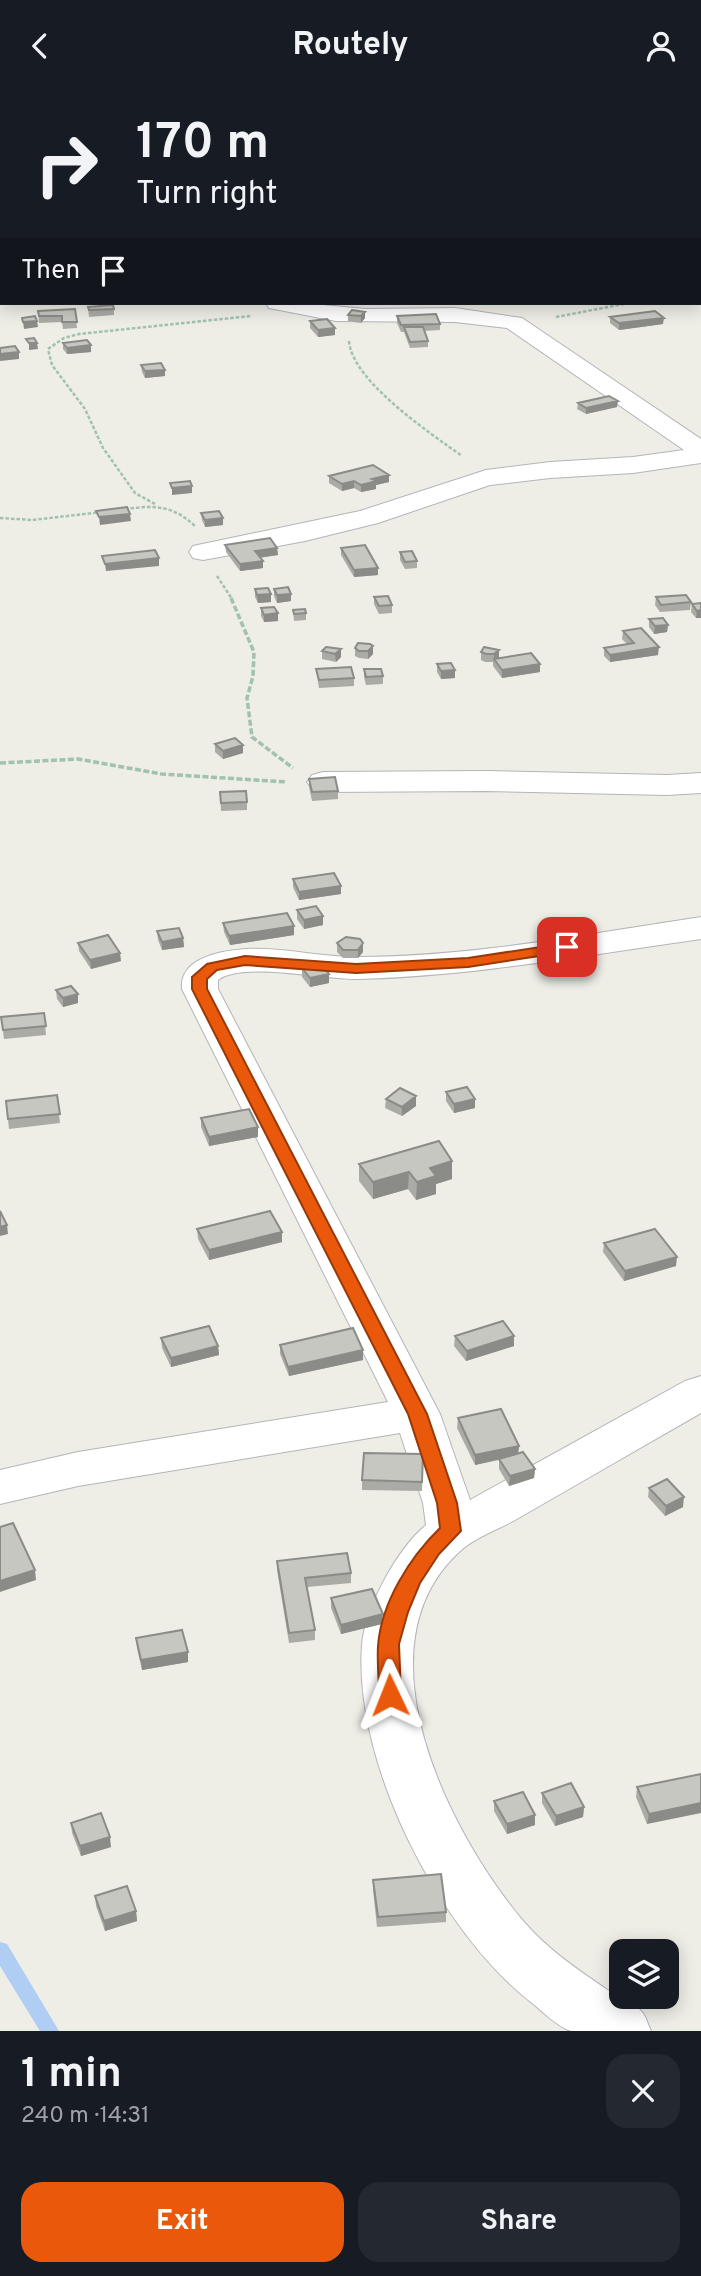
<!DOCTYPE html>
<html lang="en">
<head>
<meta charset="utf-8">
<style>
  :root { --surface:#171b24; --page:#242831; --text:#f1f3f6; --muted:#9ea1a6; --accent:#ea580c }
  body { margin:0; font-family:Overpass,sans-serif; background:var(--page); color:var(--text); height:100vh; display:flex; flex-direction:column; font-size:26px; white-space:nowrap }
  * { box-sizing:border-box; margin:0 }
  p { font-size:23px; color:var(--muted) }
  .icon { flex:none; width:38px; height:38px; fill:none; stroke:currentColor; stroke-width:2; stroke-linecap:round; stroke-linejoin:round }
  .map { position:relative; height:1940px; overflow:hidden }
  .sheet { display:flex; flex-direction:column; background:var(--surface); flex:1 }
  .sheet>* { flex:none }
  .hud { position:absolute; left:0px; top:0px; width:702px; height:214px; box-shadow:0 4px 18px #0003; background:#171b24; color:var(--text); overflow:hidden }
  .tools { position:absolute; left:609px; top:1848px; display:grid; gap:14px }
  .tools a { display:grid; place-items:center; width:70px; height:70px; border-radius:14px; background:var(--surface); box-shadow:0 4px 18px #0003; font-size:35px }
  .pin { position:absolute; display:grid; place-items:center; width:60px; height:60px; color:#fff; margin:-30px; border-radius:14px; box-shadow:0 4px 10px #0006 }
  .me { position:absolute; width:77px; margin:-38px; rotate:358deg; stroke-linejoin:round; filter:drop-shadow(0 0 5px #0008) }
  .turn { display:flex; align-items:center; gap:24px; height:147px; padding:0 21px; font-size:32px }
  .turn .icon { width:91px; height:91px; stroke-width:2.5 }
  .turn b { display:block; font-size:49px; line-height:60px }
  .then { display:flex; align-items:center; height:66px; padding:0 21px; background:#0003; gap:14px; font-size:26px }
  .round { display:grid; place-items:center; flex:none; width:74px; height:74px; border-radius:21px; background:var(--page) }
  .head { display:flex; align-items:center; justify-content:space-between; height:119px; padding:0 21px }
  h1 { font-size:42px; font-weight:700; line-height:52px }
  .action { display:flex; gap:14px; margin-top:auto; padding:14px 21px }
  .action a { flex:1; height:80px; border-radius:21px; background:var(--accent); color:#fff; font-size:28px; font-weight:700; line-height:80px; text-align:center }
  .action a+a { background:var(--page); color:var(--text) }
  header { display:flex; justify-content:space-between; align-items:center; height:91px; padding:0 21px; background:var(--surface); font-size:32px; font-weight:700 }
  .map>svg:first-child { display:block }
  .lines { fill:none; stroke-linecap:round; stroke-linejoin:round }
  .stream { fill:#b0cef4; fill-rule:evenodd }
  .minor-casing { stroke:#b3b5b9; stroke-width:2 }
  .path-far1 { stroke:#a0c2ae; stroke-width:2.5; stroke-dasharray:3.5 2; stroke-linecap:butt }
  .path { stroke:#a0c2ae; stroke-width:3.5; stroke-dasharray:6 2.5; stroke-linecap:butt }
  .minor { fill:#fff; fill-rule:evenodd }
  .wall { fill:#ababa6 }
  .shaded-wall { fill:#8b8b87 }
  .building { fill:#c7c7c1; stroke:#8b8b87; stroke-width:2 }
  .route { fill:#ea580c; stroke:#983908; stroke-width:2 }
</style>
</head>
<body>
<header><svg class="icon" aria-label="back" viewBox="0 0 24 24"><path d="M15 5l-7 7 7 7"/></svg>Routely<svg class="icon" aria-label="person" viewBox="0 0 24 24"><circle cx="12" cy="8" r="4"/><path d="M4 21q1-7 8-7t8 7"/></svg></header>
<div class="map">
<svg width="701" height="1940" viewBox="0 0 701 1940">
  <rect width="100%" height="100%" fill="#eeede6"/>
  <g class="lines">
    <path class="stream" d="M63,0L61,2H53Z
      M2,41V47L0,48V42Z
      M0,1851L7,1853L59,1940H40L0,1875Z"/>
    <g class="minor-casing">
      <path id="minor" d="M497,0H515L516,2H499Z
        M700,56H701V68H700Z
        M266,212H302L365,218L455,217L522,227L701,348V372L633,382L550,387L490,394L378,432L305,450L203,469L193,467L189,461L193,455L360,420L486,379L550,371L633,366L684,359L507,237L455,231L336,230L269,217Z
        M486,680L667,684L701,682V702L667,704L486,700L323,701L312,698L307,691L312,684L323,681Z
        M701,826V848C587,864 474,885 359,888C324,889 243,870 218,889V898L440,1323L470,1409L685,1290L701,1285V1322C641,1356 582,1391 522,1425C501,1438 476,1445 458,1462C355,1559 451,1745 524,1831C547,1858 577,1878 606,1898C617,1905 634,1911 642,1921C646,1925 648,1934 651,1940C634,1940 584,1940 571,1940C558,1936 543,1921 532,1912C440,1841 353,1672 362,1554C365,1517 397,1458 426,1434L423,1412L400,1342L78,1395L0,1413V1379L78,1361L388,1311L182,898C179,867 220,860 245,858C282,856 320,866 357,866C472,866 587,843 701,826Z"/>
    </g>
    <path class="path-far1" d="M556,226L629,212
      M349,250C352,290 430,342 462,365
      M155,413L135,402L103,357L85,318L52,274L48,258L64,247L79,243L251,225
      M125,418C155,414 173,414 196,436
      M0,427L32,429L102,421
      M217,485L232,508"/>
    <path class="path" d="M231,507L254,561L253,585L247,607L252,646L293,677
      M0,672L78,668L162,683L287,691"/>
    <use href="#minor" class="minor"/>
  </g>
  <path class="wall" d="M88,216L114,218V224L89,226Z
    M75,218L77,237L63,238L62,231L39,232L38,220Z
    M352,219L365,227L361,232L348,230V224Z
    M397,225L440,233V239L424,240L428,250V256L410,257L404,241H401L397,232Z
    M610,226L663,233L619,239L610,232Z
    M310,230L335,244L318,246L310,237Z
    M63,252L91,254V261L67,263L63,258Z
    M141,274L165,279V285L145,287L142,281Z
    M578,312L617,316L586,323L577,318Z
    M389,384V391L376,394V398L361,401L354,397L342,400L329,392V385Z
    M201,422L223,427V434L205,436L202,429Z
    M225,454L277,457L278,464L260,467L263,470V477L240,480L226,461Z
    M341,457L378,477V484L354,486L341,464Z
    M400,461L417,470V477L405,478L400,469Z
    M255,498L271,511L258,512L255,506Z
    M274,498L291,503V510L277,512L274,505Z
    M374,506L392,514V522L379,523L374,513Z
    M656,506L691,511L690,519L660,521L655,514Z
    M701,512V527H696L691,521L692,513Z
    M261,517L278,522V530L264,531L261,525Z
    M293,519L306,522V529L294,530Z
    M649,528L668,534L667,541L654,543L649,536Z
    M623,540L658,564L610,571L604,565V557L627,553L622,548Z
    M358,552L373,563L368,568L359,567L355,565V557Z
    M326,556L341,566L336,571L322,568V560Z
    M484,556L499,567L540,581L502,587L493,575V571H485L481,569V561Z
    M437,573L455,587L441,588L437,581Z
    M316,578L354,587V595L319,597L317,585Z
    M364,578L383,585V593L366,594L364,586Z
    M215,653L243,662L223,668L215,661Z
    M309,688L338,700V708L312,710L309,696Z
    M220,701L247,711V719L221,720Z
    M293,788L341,803L299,809L293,796Z
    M297,819L323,825V834L304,838L297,828Z
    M223,832L294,835V844L230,854L224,841Z
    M157,840L183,847L184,856L162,859L158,849Z
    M78,852L121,870L91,878L79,860Z
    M337,852H363V861L358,867H343L337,861Z
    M302,877L329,892L310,896L302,886Z
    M56,899L78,903V912L63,916L57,908Z
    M44,922L46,944L4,948L1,926Z
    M446,1001L475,1017L454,1022L446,1010Z
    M57,1004L60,1032L9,1038L6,1010Z
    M416,1005V1015L402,1025L385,1017L386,1008Z
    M201,1027L258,1036V1046L209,1055L201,1036Z
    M359,1073L452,1088L436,1093V1103L416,1109L408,1098L373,1108L359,1090Z
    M197,1138L282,1141V1151L209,1169L198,1148Z
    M604,1152L676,1175L624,1190L603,1161Z
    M455,1245H514V1255L466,1270L454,1255Z
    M161,1247L218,1255L219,1264L171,1276L162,1257Z
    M280,1254L363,1259V1269L289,1285L280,1263Z
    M458,1327L519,1355L518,1362L535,1378L534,1387L509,1395L499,1378V1369L475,1374L457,1337Z
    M423,1363L422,1400L362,1399V1389Z
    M649,1397L683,1416L665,1425L648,1406Z
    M277,1470L351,1482V1492L307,1496L315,1539V1549L289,1552L277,1479Z
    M331,1507L382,1533L341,1543L331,1517Z
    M136,1547L188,1561V1571L142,1579L137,1557Z
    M701,1683L647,1733L636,1706L637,1696Z
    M542,1702L584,1716L583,1726L555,1735L542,1712Z
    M494,1710L535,1734L507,1743L494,1720Z
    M71,1732L111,1756L81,1765L72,1742Z
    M373,1789L446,1821V1831L377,1836L373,1799Z
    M95,1805L136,1820L137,1830L105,1840L96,1815Z"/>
  <path class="shaded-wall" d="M365,221V227L361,232V225Z
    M664,227L663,233L619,239V232Z
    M37,230L38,236L24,238L23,231Z
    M335,237V244L318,246V239Z
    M29,252H37L38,258L29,259Z
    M91,254V261L67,263V257Z
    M19,261V268L0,270V263Z
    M165,279V285L145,287V280Z
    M618,310L617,316L586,323V317Z
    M389,384V391L376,394V398L361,401V394L372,388Z
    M354,390V397L342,400V393Z
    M192,395V402L172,404V397Z
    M130,423L131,430L100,434L99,426Z
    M223,427V434L205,436V429Z
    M277,457L278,464L255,467V460Z
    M159,467V475L106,480L105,473Z
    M263,470V477L240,480V473Z
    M378,477V484L354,486V479Z
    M271,503V511L258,512L257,504Z
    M291,503V510L277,512V504Z
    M701,519V527H696L697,520Z
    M278,522V530L264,531V524Z
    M668,534L667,541L654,543L655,535Z
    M373,555V563L368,568V560Z
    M659,556L658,564L610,571V564Z
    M341,558V566L336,571L335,563Z
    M499,559V567L494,568V563Z
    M540,573V581L502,587V579Z
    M455,579V587L441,588V580Z
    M243,654V662L223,668V660Z
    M341,795V803L299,809V801Z
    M323,825V834L304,838V829Z
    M294,835V844L230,854L229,845Z
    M183,847L184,856L162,859V851Z
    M363,852V861L358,867V859Z
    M120,862L121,870L91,878L90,869Z
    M329,883V892L310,896V887Z
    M78,903V912L63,916V907Z
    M416,1005V1015L402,1025V1016Z
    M475,1008V1017L454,1022V1013Z
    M258,1036V1046L209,1055V1046Z
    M452,1070V1088L436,1093V1103L416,1109L417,1091L430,1077Z
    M409,1081L408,1098L373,1108V1091Z
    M7,1134L8,1143L0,1145V1136Z
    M282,1141V1151L209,1169V1159Z
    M677,1166L676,1175L624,1190L625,1180Z
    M514,1245V1255L466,1270L467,1260Z
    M218,1255L219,1264L171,1276V1267Z
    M363,1259V1269L289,1285L288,1276Z
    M519,1355L518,1364L475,1374V1364Z
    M535,1378L534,1387L509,1395L510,1385Z
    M684,1406L683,1416L665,1425L666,1415Z
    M35,1479L36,1489L0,1501V1490Z
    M383,1523L382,1533L341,1543V1534Z
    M188,1561V1571L142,1579L141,1569Z
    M701,1712V1722L647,1733L649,1723Z
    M584,1716L583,1726L555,1735L556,1725Z
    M535,1724V1734L507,1743V1733Z
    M110,1746L111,1756L81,1765L80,1755Z
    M136,1820L137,1830L105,1840L104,1830Z"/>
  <path class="building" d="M113,214L114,218L89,219L88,216Z
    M75,218L77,231H62V225H39L38,220Z
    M352,219L365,221L361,225L348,224Z
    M655,220L664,227L619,232L610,226Z
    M436,223L440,233L401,234L397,225Z
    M35,225L37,230L23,231L22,227Z
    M327,228L335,237L318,239L310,230Z
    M404,236H423L428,250L410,251Z
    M34,247L37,252H29L26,248Z
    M87,249L91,254L67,257L63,252Z
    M15,255L19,261L0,263V257Z
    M161,272L165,279L145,280L141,274Z
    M609,305L618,310L586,317L578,312Z
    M373,374L389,384L372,388L377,390L361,394L354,390L342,393L329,385Z
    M190,390L192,395L172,397L170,392Z
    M127,416L130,423L99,426L96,420Z
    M219,420L223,427L205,429L201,422Z
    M270,447L277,457L255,460L263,470L240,473L225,454Z
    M365,454L378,477L354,479L341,457Z
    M155,459L159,467L105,473L102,465Z
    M412,460L417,470L405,471L400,461Z
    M288,496L291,503L277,504L274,498Z
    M268,497L271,503L257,504L255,498Z
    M686,504L691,511L661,514L656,506Z
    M388,505L392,514L379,515L374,506Z
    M701,512V519L697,520L692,513Z
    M274,516L278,522L264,524L261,517Z
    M305,518L306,522L294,523L293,519Z
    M663,527L668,534L655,535L649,528Z
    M641,537L659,556L610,564L604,557L634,552L623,540Z
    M358,552L370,553L373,555L368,560H359L355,557Z
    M326,556L341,558L335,563L322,560Z
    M484,556L499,559L494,563H486L481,561Z
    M531,562L540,573L502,579L494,568Z
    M451,572L455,579L441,580L437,573Z
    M351,576L354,587L319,589L316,578Z
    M364,578H381L383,585L366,586Z
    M235,647L243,654L223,660L215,653Z
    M335,686L338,700L312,701L309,688Z
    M246,700L247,711L221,712L220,701Z
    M334,782L341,795L299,801L293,788Z
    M316,815L323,825L304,829L297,819Z
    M287,822L294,835L229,845L223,832Z
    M179,837L183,847L162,851L157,840Z
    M108,844L120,862L90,869L78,852Z
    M346,846L360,848L363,852L358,859H343L337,852Z
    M322,873L329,883L310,887L302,877Z
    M71,895L78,903L63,907L56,899Z
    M44,922L46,935L3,939L1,926Z
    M467,996L475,1008L454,1013L446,1001Z
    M400,997L416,1005L402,1016L386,1008Z
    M57,1004L60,1023L8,1028L6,1010Z
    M249,1018L258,1036L209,1046L201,1027Z
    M439,1050L452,1070L430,1077L436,1085L417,1091L409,1081L373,1091L359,1073Z
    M0,1120L7,1134L0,1136Z
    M270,1120L282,1141L209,1159L197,1138Z
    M655,1138L677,1166L625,1180L604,1152Z
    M503,1230L514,1245L467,1260L455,1245Z
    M209,1235L218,1255L171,1267L161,1247Z
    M353,1237L363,1259L288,1276L280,1254Z
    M501,1318L519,1355L475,1364L458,1327Z
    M523,1361L535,1378L510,1385L499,1368Z
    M364,1362L423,1363L422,1391L362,1389Z
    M667,1388L684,1406L666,1415L649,1397Z
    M13,1432L35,1479L0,1490V1436Z
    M347,1462L351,1482L305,1487L315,1539L289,1542L277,1470Z
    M372,1498L383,1523L341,1534L331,1507Z
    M182,1539L188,1561L141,1569L136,1547Z
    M701,1683V1712L649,1723L637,1696Z
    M571,1692L584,1716L556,1725L542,1702Z
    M523,1701L535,1724L507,1733L494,1710Z
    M101,1722L110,1746L80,1755L71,1732Z
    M441,1783L446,1821L378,1826L373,1789Z
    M127,1795L136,1820L104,1830L95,1805Z"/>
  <path class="route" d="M567,852L572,853L574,856L572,860L468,876L356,882L245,874L217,879L207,888V898L427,1323L457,1412L461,1440L439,1463L420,1492L408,1521L399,1553L401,1604L397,1610L390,1613L382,1610L379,1604C379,1588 377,1571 378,1555C381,1512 410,1466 440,1437L437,1412L408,1323L192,898V886L207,873L245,865L356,873L468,867Z"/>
</svg>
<div class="tools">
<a><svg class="icon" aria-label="layers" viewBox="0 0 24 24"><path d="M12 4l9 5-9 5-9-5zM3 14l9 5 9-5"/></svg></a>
</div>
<div class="pin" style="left:567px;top:856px;background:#d93025"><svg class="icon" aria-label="arrive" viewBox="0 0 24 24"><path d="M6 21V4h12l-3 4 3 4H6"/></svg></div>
<svg class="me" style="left:390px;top:1604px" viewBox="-20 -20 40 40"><path d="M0-17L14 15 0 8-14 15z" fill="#ea580c" stroke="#fff" stroke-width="4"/></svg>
<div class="hud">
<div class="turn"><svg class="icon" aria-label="right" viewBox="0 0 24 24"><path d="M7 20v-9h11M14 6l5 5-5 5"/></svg><div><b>170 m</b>Turn right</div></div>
<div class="then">Then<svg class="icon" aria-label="arrive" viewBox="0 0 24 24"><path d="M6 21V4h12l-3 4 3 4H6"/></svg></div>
</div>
</div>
<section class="sheet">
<div class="head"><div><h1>1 min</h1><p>240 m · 14:31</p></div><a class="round"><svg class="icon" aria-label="close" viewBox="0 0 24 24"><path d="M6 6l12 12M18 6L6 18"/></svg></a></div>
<div class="action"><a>Exit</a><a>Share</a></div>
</section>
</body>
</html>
